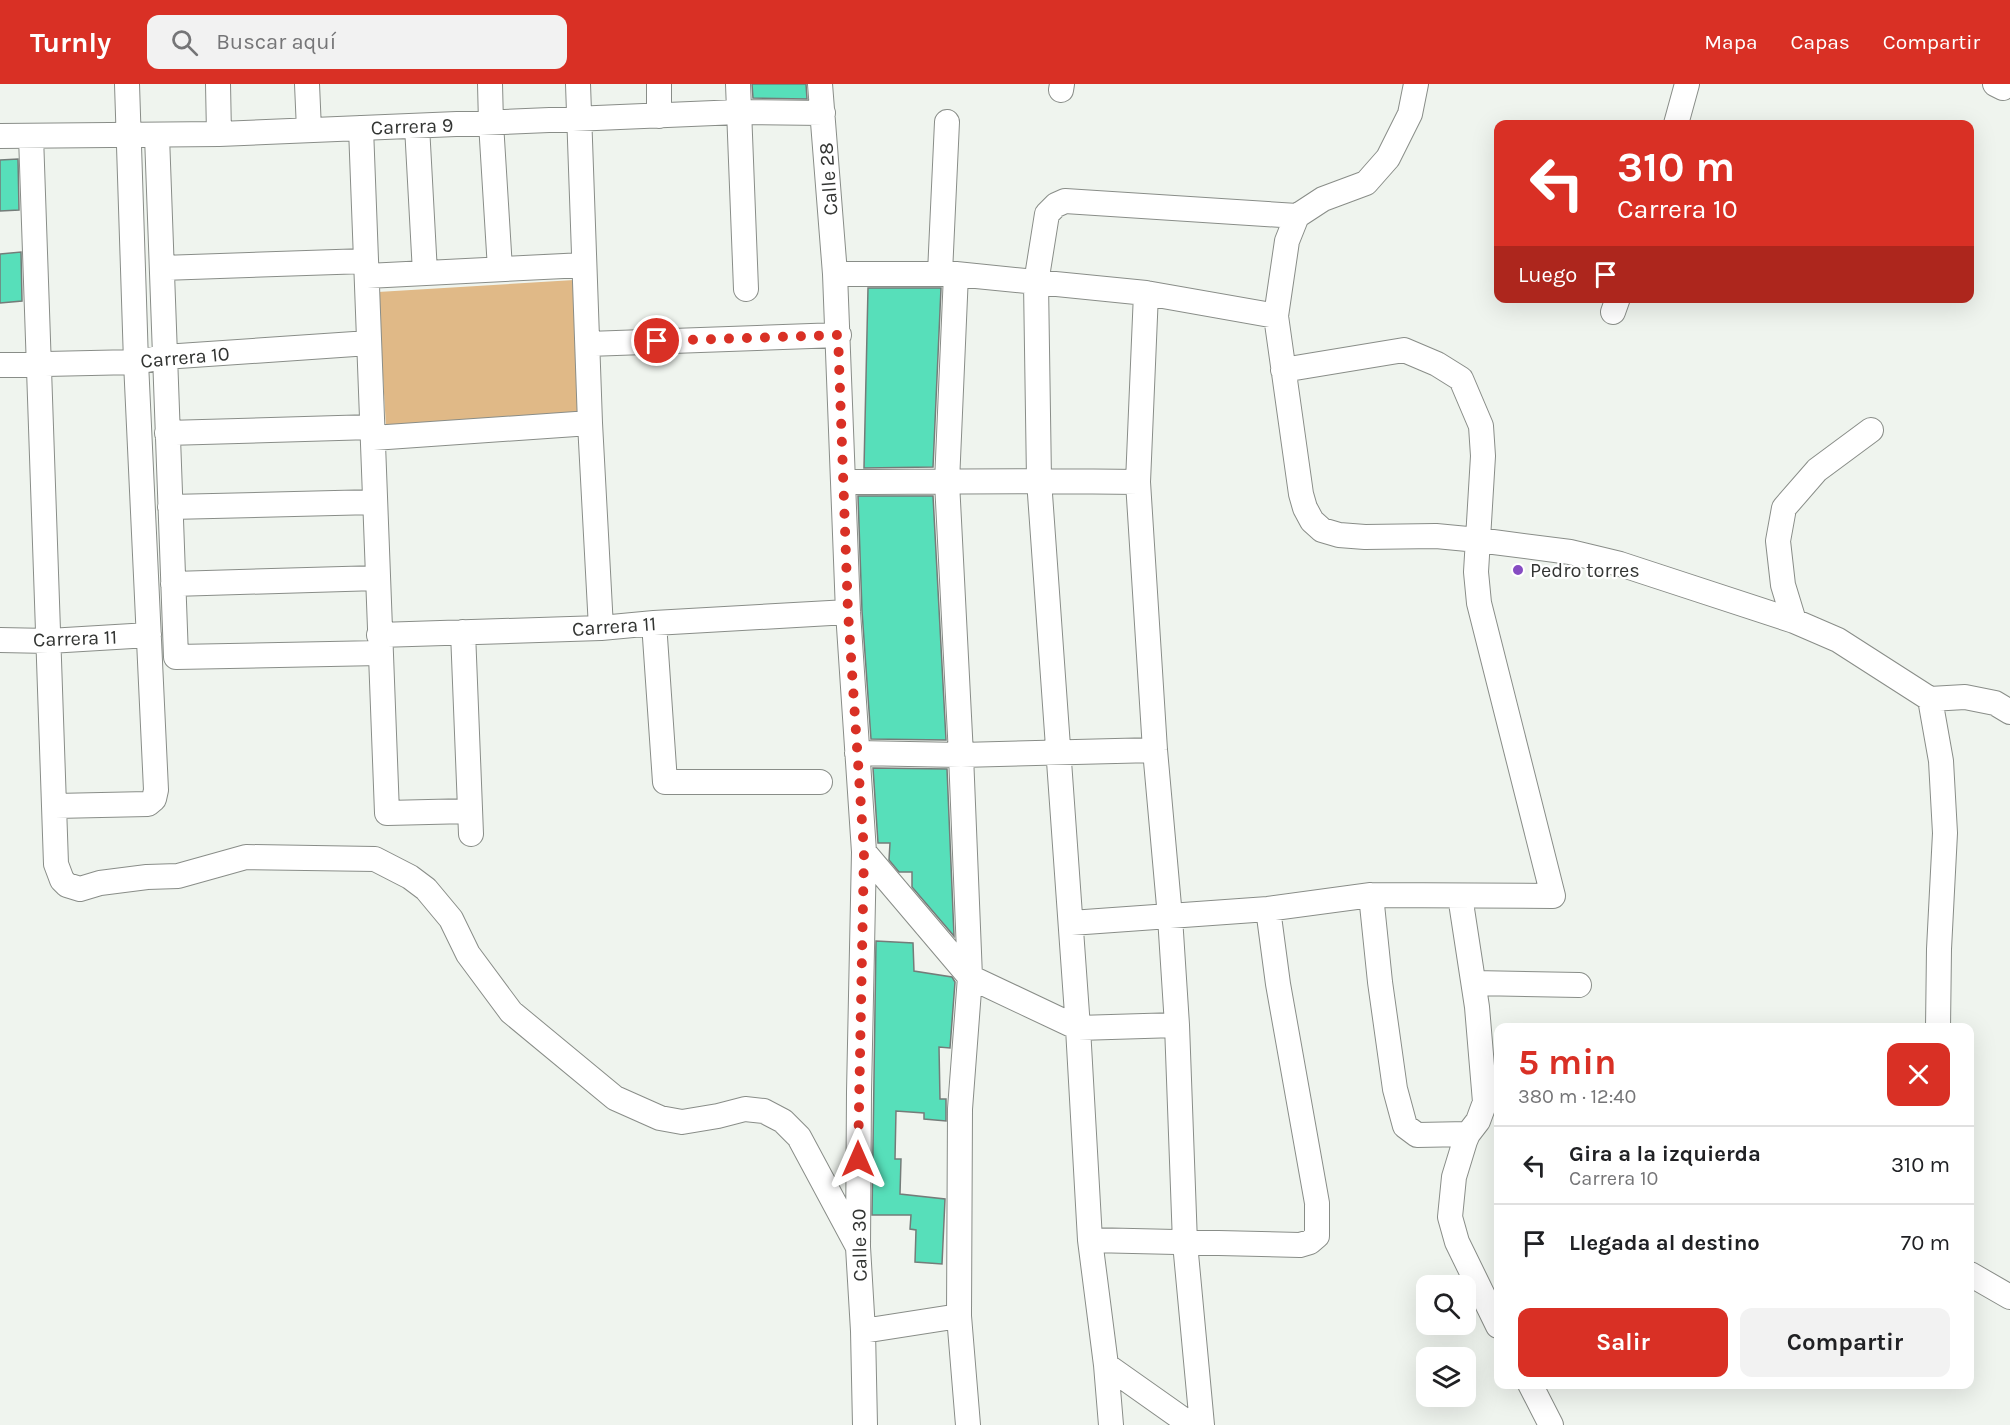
<!DOCTYPE html>
<html lang="es">
<head>
<meta charset="utf-8">
<style>
  :root { --surface:#fff; --page:#f2f2f2; --text:#202124; --muted:#757577; --line:#e0e0e0; --accent:#d93025 }
  body { margin:0; font-family:Karla,sans-serif; background:var(--page); color:var(--text); height:100vh; display:flex; flex-direction:column; font-size:22px; white-space:nowrap }
  * { box-sizing:border-box; margin:0 }
  p { font-size:20px; color:var(--muted) }
  .icon { flex:none; width:33px; height:33px; fill:none; stroke:currentColor; stroke-width:2; stroke-linecap:round; stroke-linejoin:round }
  .map { position:relative; flex:1; overflow:hidden }
  .side { position:absolute; left:1494px; top:939px; width:480px; height:366px; display:flex; flex-direction:column; background:var(--surface); border-radius:12px; box-shadow:0 6px 24px #0002 }
  .side>* { flex:none }
  .hud { position:absolute; left:1494px; top:36px; width:480px; height:183px; border-radius:12px; box-shadow:0 6px 24px #0002; background:#d93025; color:#fff; overflow:hidden }
  .controls { position:absolute; left:1416px; top:1191px; display:grid; gap:12px }
  .controls a { display:grid; place-items:center; width:60px; height:60px; border-radius:12px; background:var(--surface); box-shadow:0 6px 24px #0002; font-size:30px }
  .pin { position:absolute; display:grid; place-items:center; width:51px; height:51px; color:#fff; margin:-26px; border:3px solid #fff; border-radius:50%; box-shadow:0 2px 6px #0007 }
  .me { position:absolute; width:66px; margin:-33px; rotate:0deg; stroke-linejoin:round; filter:drop-shadow(0 0 4px #0008) }
  .turn { display:flex; align-items:center; gap:21px; height:126px; padding:0 24px; font-size:27px }
  .turn .icon { width:78px; height:78px; stroke-width:2.5 }
  .turn b { display:block; font-size:42px; line-height:51px }
  .then { display:flex; align-items:center; height:57px; padding:0 24px; background:#0003; gap:12px; font-size:22px }
  .round { display:grid; place-items:center; flex:none; width:63px; height:63px; border-radius:12px; background:var(--page) }
  .summary { display:flex; align-items:center; justify-content:space-between; height:102px; padding:0 24px }
  h1 { font-size:36px; font-weight:700; line-height:45px; color:var(--accent) }
  .action { display:flex; gap:12px; margin-top:auto; padding:12px 24px }
  .action a { flex:1; height:69px; border-radius:12px; background:var(--accent); color:#fff; font-size:24px; font-weight:700; line-height:69px; text-align:center }
  .action a+a { background:var(--page); color:var(--text) }
  ul { padding:0; list-style:none }
  li { display:flex; align-items:center; gap:18px; height:78px; padding:0 24px; border-top:2px solid var(--line) }
  li div { flex:1 }
  li b { display:block; font-size:22px }
  li em { font-style:normal }
  header { display:flex; align-items:center; gap:36px; box-sizing:border-box; height:84px; padding:0 30px; background:var(--accent); color:#fff }
  header strong { font-size:28px }
  nav { display:flex; gap:33px; margin-inline-start:auto; font-size:21px }
  .search { width:420px; height:54px; background:var(--page); display:flex; align-items:center; gap:15px; box-sizing:border-box; padding:0 21px; border-radius:12px; color:var(--muted); font-size:22px }
  .map>svg:first-child { display:block }
  .green { fill:#e0b987 }
  .building { fill:#57dfba; stroke:#747c79; stroke-width:1.5 }
  .lines { fill:none; stroke-linecap:round; stroke-linejoin:round }
  .minor-casing { stroke:#898d88; stroke-width:26 }
  .minor { stroke:#fff; stroke-width:24 }
  .route { stroke:#d93025; stroke-width:10; stroke-dasharray:0 18 }
  .poi-dot { fill:#864cc2; stroke:#fff; stroke-width:2 }
  .labels { text-anchor:middle; stroke-width:4.5; stroke-linejoin:round; paint-order:stroke }
  .street-label { font-size:20px; fill:#333533; stroke:#fff }
  .poi-label { font-size:20px; fill:#333533; stroke:#fff; text-anchor:start }
</style>
</head>
<body>
<header>
<strong>Turnly</strong>
<div class="search"><svg class="icon" aria-label="search" viewBox="0 0 24 24"><circle cx="10" cy="10" r="6"/><path d="M15 15l6 6"/></svg>Buscar aquí</div>
<nav><a>Mapa</a><a>Capas</a><a>Compartir</a></nav>
</header>
<div class="map">
<svg width="2010" height="1341" viewBox="0 0 2010 1341">
  <rect width="100%" height="100%" fill="#eff4ee"/>
  <path class="green" d="M574,196L580,332L386,343L378,208Z"/>
  <path class="building" d="M752,0H806L807,15L753,14Z
    M18,75L19,126L0,127V76Z
    M21,168L22,217L0,219V170Z
    M868,204H941L933,383L864,384Z
    M858,412H933L946,656L871,655L862,527Z
    M873,684L947,685L954,852L912,803V788H899L889,776L890,759H878Z
    M876,857L913,859L914,887L952,893L955,898L950,964L939,963L940,1015H946V1037L924,1035V1029L896,1027L895,1075H901L900,1110L945,1115L942,1180L915,1178L916,1146L910,1145L911,1131H872Z"/>
  <g class="lines">
    <g class="minor-casing">
      <path id="minor" d="M218,0L219,50
        M307,0L309,46
        M490,0L491,39L500,185
        M578,0L590,339L601,544
        M659,0V32
        M738,0L746,205
        M820,0L835,190L848,528L864,768L859,1008L858,1163L863,1247L865,1341
        M1416,0L1410,30L1388,74L1366,99L1323,115L1297,132L1287,157L1276,232L1301,410L1305,424L1312,437L1322,446L1339,451L1365,453L1436,452L1478,456L1570,468L1620,480L1794,537L1838,556L1930,615L1965,613L1995,619L2010,628
        M1995,0L2003,4
        M1061,6L1062,0
        M1676,40L1687,0
        M417,42L425,189
        M361,44L387,729L470,727
        M0,52L219,50L738,28L823,29
        M31,52L56,780L62,796L67,801L80,805L100,799L147,793L178,792L246,773L375,775L410,793L426,805L451,835L468,870L511,928L615,1014L660,1034L682,1038L718,1032L745,1025L764,1027L783,1037L799,1053L858,1163
        M157,52L176,573L380,569
        M162,184L366,177
        M940,189L947,38
        M835,190H956L1146,209L1276,232
        M956,190L947,398L961,671L970,893L960,1025L959,1232L968,1341
        M367,192L584,181
        M1146,209L1138,398L1155,666L1170,833L1177,941L1185,1159L1202,1341
        M1613,228L1618,214
        M588,260L839,251
        M0,281L136,278L164,273L369,259
        M167,349L372,343
        M373,354L590,339
        M843,398C941,398 1040,396 1138,398
        M170,423L375,418
        M173,500L378,494
        M1794,537L1783,501L1778,457L1784,424L1817,386L1871,346
        M654,539L665,698H820
        M463,548L471,750
        M379,551L601,544L654,539L848,528
        M0,556L49,557L149,551
        M1930,615L1941,677L1945,749L1939,865L1938,944
        M857,669L961,671L1155,666
        M55,722L148,720L154,715L156,706L136,278L127,0
        M864,768L970,893L1078,944L1177,941
        M1371,811L1380,898L1395,1005L1405,1042L1417,1051L1468,1050
        M1460,812L1477,923L1485,1018L1478,1037L1468,1050L1465,1057L1454,1093L1450,1133L1457,1158L1498,1242
        M1071,839L1268,825L1371,811L1553,812L1479,519L1476,488L1483,372L1481,342L1461,295L1437,280L1404,266L1283,286
        M1474,899L1579,901
        M1090,1156L1300,1161L1310,1158L1317,1152V1119L1278,900L1268,825
        M1970,1190L2010,1213
        M863,1247L959,1232
        M1106,1281L1191,1341
        M1530,1300L1551,1341
        M1111,1341L1106,1281L1090,1156L1078,944L1039,396L1036,199L1047,130L1056,121L1065,117L1297,132"/>
    </g>
    <use href="#minor" class="minor"/>
  </g>
  <g class="lines">
    <path class="route" d="M657,257L838,251L848,528L864,768L858,1075"/>
  </g>
  <circle class="poi-dot" cx="1518" cy="486" r="6"/>
  <g class="labels">
    <g class="street-label">
      <text transform="translate(412 42) rotate(-2)" y="7">Carrera 9</text>
      <text transform="translate(828 95) rotate(-94)" y="7">Calle 28</text>
      <text transform="translate(185 273) rotate(-5)" y="7">Carrera 10</text>
      <text transform="translate(614 542) rotate(-4)" y="7">Carrera 11</text>
      <text transform="translate(75 554) rotate(-2)" y="7">Carrera 11</text>
      <text transform="translate(859 1161) rotate(-91)" y="7">Calle 30</text>
    </g>
    <g class="poi-label">
      <text x="1530" y="493">Pedro torres</text>
    </g>
  </g>
</svg>
<div class="controls">
<a><svg class="icon" aria-label="search" viewBox="0 0 24 24"><circle cx="10" cy="10" r="6"/><path d="M15 15l6 6"/></svg></a>
<a><svg class="icon" aria-label="layers" viewBox="0 0 24 24"><path d="M12 4l9 5-9 5-9-5zM3 14l9 5 9-5"/></svg></a>
</div>
<div class="pin" style="left:657px;top:257px;background:#d93025"><svg class="icon" aria-label="arrive" viewBox="0 0 24 24"><path d="M6 21V4h12l-3 4 3 4H6"/></svg></div>
<svg class="me" style="left:858px;top:1075px" viewBox="-20 -20 40 40"><path d="M0-17L14 15 0 8-14 15z" fill="#d93025" stroke="#fff" stroke-width="4"/></svg>
<div class="hud">
<div class="turn"><svg class="icon" aria-label="left" viewBox="0 0 24 24"><path d="M17 20v-9H6M10 6l-5 5 5 5"/></svg><div><b>310 m</b>Carrera 10</div></div>
<div class="then">Luego<svg class="icon" aria-label="arrive" viewBox="0 0 24 24"><path d="M6 21V4h12l-3 4 3 4H6"/></svg></div>
</div>
<section class="side">
<div class="summary"><div><h1>5 min</h1><p>380 m · 12:40</p></div><a class="round" style="background:#d93025;color:#fff"><svg class="icon" aria-label="close" viewBox="0 0 24 24"><path d="M6 6l12 12M18 6L6 18"/></svg></a></div>
<ul>
<li><svg class="icon" aria-label="left" viewBox="0 0 24 24"><path d="M17 20v-9H6M10 6l-5 5 5 5"/></svg><div><b>Gira a la izquierda</b><p>Carrera 10</p></div><em>310 m</em></li>
<li><svg class="icon" aria-label="arrive" viewBox="0 0 24 24"><path d="M6 21V4h12l-3 4 3 4H6"/></svg><div><b>Llegada al destino</b></div><em>70 m</em></li>
</ul>
<div class="action"><a>Salir</a><a>Compartir</a></div>
</section>
</div>
</body>
</html>
